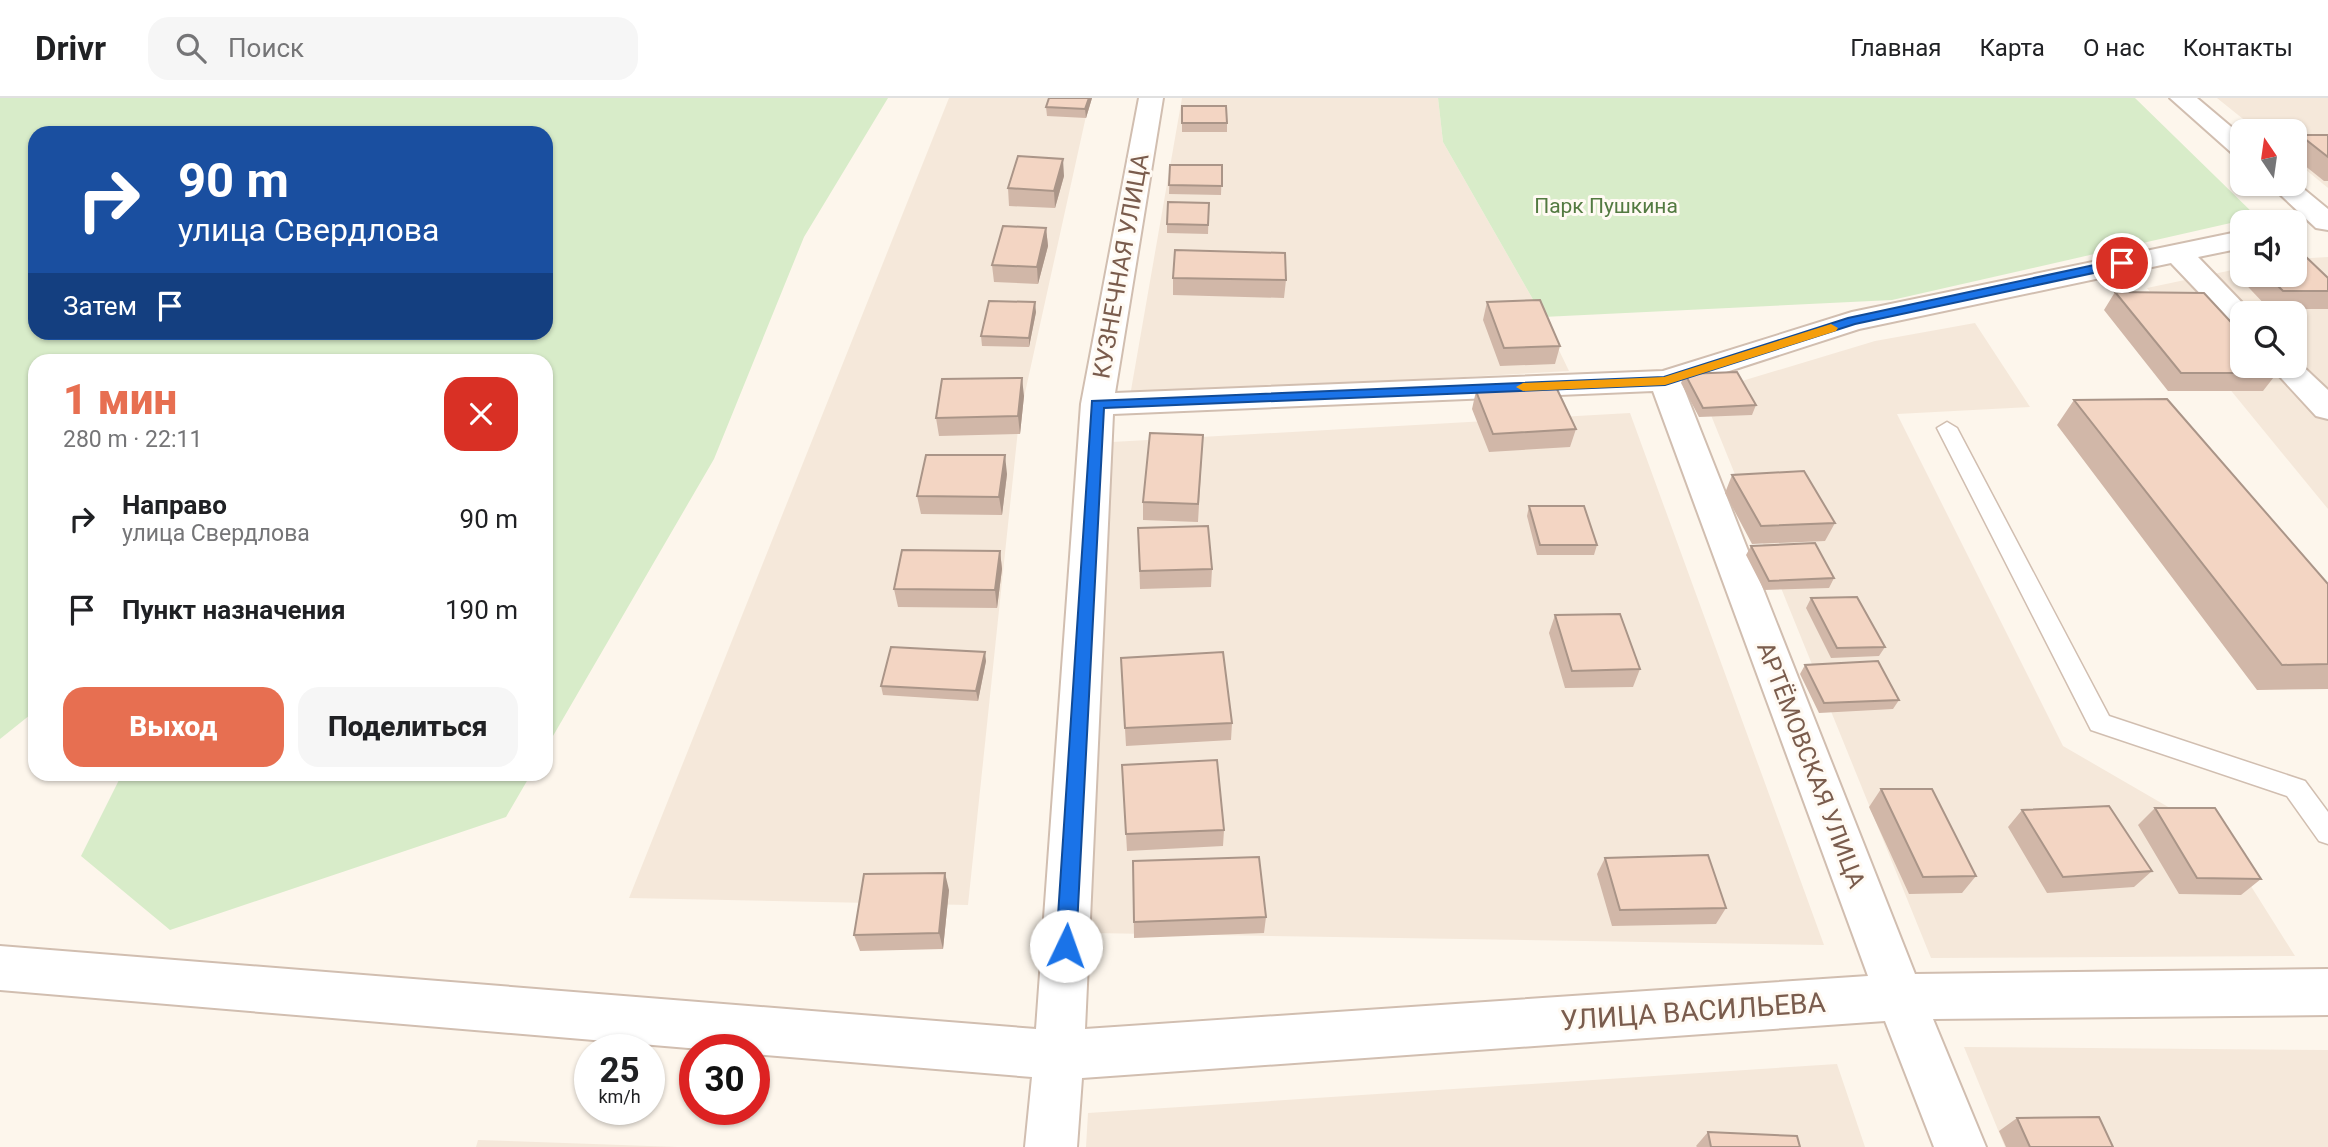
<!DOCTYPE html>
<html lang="ru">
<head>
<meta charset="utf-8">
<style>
  :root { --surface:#fff; --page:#f6f6f6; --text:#202124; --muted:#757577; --line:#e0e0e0; --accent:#e76f51 }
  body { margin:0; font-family:Roboto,sans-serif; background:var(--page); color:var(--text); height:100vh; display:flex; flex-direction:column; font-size:26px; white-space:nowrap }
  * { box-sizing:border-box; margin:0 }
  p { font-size:23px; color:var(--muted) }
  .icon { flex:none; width:38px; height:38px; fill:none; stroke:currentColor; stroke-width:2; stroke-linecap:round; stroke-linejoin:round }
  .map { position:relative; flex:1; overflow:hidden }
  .sheet { position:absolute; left:28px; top:256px; width:525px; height:427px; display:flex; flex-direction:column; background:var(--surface); border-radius:21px; box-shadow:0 2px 5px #0004 }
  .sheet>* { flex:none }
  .guide { position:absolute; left:28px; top:28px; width:525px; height:214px; border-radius:21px; box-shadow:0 2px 5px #0004; background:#1a4fa0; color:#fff; overflow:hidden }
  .needle { width:46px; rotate:347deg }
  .buttons { position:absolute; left:2230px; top:21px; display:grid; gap:14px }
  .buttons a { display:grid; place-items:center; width:77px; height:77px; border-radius:14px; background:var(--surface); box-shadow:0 2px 5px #0004; font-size:35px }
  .speed { position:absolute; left:574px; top:936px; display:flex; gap:14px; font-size:35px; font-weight:700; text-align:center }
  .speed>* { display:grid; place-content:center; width:91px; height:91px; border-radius:50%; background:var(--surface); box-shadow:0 2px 5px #0004; line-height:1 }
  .speed small { font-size:18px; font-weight:400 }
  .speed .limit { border:10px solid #d22; background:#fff; color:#111 }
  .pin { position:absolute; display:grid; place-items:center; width:60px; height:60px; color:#fff; margin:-30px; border:4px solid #fff; border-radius:50%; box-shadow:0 2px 7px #0007 }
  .me { position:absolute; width:77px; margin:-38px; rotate:3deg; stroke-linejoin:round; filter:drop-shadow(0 0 5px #0008) }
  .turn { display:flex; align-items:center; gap:24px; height:147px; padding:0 35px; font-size:32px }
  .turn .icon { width:91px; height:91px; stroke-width:2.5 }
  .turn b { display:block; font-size:49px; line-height:60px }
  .then { display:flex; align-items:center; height:66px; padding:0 35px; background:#0003; gap:14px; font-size:26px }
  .round { display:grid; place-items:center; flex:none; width:74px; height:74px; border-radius:21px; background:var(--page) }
  .summary { display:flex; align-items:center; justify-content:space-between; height:119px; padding:0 35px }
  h1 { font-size:42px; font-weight:800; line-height:52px; color:var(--accent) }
  .cta { display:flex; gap:14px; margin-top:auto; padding:14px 35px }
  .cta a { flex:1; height:80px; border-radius:21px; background:var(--accent); color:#fff; font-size:28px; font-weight:800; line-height:80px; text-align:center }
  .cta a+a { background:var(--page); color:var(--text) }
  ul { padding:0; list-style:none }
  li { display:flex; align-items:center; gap:21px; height:91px; padding:0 35px }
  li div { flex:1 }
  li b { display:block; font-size:26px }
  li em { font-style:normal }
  header { display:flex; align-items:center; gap:42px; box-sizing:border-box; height:98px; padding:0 35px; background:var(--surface); border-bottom:2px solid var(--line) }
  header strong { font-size:33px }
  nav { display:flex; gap:38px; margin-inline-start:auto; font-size:24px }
  .search { width:490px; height:63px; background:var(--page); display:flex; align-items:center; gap:18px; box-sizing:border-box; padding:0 24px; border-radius:21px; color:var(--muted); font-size:26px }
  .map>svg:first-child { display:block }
  .residential { fill:#f5e8da; fill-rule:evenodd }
  .green { fill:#d8ecc9; fill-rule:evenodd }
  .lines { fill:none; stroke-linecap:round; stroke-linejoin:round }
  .lane-casing { stroke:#d1beb0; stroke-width:3 }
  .street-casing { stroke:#d1beb0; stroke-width:4 }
  .lane { fill:#fff; fill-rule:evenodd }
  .street { fill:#fff; fill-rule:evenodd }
  .wall { fill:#d1b7a8 }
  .shaded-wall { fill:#aa9588 }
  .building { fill:#f3d5c3; stroke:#aa9588; stroke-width:2 }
  .route { fill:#1a73e8; stroke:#114b97; stroke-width:2 }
  .slow { fill:#f59e0b }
  .labels { text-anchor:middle; stroke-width:6; stroke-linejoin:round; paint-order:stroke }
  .far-park-label { font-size:21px; fill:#537a41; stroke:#fffaf3 }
  .street-label { font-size:24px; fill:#7a5c4d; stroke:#fffaf3 }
  .near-street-label { font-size:28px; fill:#7a5c4d; stroke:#fffaf3 }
</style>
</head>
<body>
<header>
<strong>Drivr</strong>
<div class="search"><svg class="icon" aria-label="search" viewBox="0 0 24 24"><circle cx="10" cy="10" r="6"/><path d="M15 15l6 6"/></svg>Поиск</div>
<nav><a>Главная</a><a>Карта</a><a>О нас</a><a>Контакты</a></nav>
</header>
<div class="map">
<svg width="2328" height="1049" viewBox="0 0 2328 1049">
  <rect width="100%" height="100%" fill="#fdf6ec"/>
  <path class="residential" d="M949,0H1090L1019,322L968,807L629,800Z
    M1182,0H1438L1443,44L1543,219L1569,273L1130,298Z
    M2217,0H2328V90L2294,62V33H2258Z
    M2328,159V411L2147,190L2242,170V177H2294V161ZM2242,215H2294V268H2242Z
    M1975,225L2030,309L1897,316L2063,648L2220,739L2295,858L1931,860L1702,295L1875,243Z
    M1630,315L1824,847L1091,835L1112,344Z
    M1964,949L2328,952V1049H2005Z
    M1837,966L1865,1049H1086L1088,1015Z
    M478,1042L678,1049H476Z"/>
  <path class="green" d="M0,0H888L804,139L714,361L546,650V262H35V613L0,641ZM35,35H546V234H35Z
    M1438,0H2135L2257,119L1892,202L1543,219L1443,44Z
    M122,676H531L506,719L170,832L81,758Z"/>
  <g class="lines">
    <g class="lane-casing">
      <path id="lane" d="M1947,324L1957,330L2109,618L2305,683L2328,714V746L2319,743L2287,698L2091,632L1937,330Z"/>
    </g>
    <g class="street-casing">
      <path id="street" d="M1139,0H1163L1115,295L1663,273L1852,214L2242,133V150L2198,159L2252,215H2242V231L2231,228L2171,165L1859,231L1683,288L1915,876L2328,871V917L1933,921L1986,1049H1934L1885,923L1082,980L1077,1049H1025L1032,979L754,956V952H712L0,892V848L1036,931L1081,306ZM1653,293L1868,878L1085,931L1113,316Z
        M2170,0H2197L2242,38V59L2233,56Z
        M2294,83L2328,111V132L2316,130L2269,86H2294Z
        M2294,260L2328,292V321L2316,318L2270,268H2294Z"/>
    </g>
    <use href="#lane" class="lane"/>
    <use href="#street" class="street"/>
  </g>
  <path class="wall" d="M1049,0H1092L1086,20L1047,18L1046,9Z
    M1182,8L1227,25V34H1182Z
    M2300,37H2328V83H2324L2294,59V46Z
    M1170,67H1222L1221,97L1169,96Z
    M1064,78L1055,110L1009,108L1008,90Z
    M1209,105L1208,136L1167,135V126Z
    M1046,130L1048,148L1038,186L994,184L992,167Z
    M2242,164V177H2294L2328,180V211H2269L2234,174Z
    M1173,180L1286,182L1284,200L1173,197Z
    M2115,194L2277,275L2263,293H2168L2104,212Z
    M1487,204L1560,248L1555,266L1500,268L1483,222Z
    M1036,214L1029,249L982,248L981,238Z
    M1685,276L1756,307L1752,317L1699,319L1681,285Z
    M1476,293L1576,331L1570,349L1489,354L1472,311Z
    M1024,298L1020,336L939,338L936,320Z
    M2074,302L2328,486V591L2257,592L2057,327Z
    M1202,355L1198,424L1143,422V404Z
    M1007,376L1002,417L921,416L917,398Z
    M1732,377L1835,425L1825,443L1752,446L1725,395Z
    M1529,408L1597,447L1594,457H1537L1527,418Z
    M1138,430L1212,471L1211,489L1140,491Z
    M1751,448L1834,480L1829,490L1764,492L1746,457Z
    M1000,453L1002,471L997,510L898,509L894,491Z
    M1811,500L1885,549L1879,558L1831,560L1806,510Z
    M1555,517L1640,571L1633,589L1565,590L1549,535Z
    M1121,560L1232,625L1231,642L1126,648Z
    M986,563L978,603L883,597L881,588Z
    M1805,567L1899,602L1893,611L1819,615L1800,576Z
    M1122,667L1224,732L1223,748L1127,753Z
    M1881,691L1976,778L1962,795L1909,796L1869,709Z
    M2155,710L2261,781L2241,797L2179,796L2138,727Z
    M2022,712L2152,773L2134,789L2047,795L2008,729Z
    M1605,760L1726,810L1716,826L1612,828L1597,776Z
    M1133,763L1266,819L1264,835L1134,840Z
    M949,792L943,851L860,853L854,837Z
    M2017,1020L2113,1049H2006L1999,1033Z
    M1708,1034L1800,1049H1697L1696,1048Z"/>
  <path class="shaded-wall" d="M1089,0H1092L1086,20L1085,11Z
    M1063,61L1064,78L1055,110L1054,93Z
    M1046,130L1048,148L1038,186L1037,169Z
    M1035,204L1036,214L1029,249V240Z
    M1022,280L1024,298L1020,336L1018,318Z
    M1005,357L1007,376L1002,417L999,399Z
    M1000,453L1002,471L997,510L995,492Z
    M985,554L986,563L978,603L976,593Z
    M945,775L949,792L943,851L939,835Z"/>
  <path class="building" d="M1049,0H1089L1085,11L1046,9Z
    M1182,8H1226L1227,25H1182Z
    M2300,37H2328V59Z
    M1018,58L1063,61L1054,93L1008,90Z
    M1170,67H1222V88L1169,87Z
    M1168,104L1209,105L1208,127L1167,126Z
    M1003,128L1046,130L1037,169L992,167Z
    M1175,152L1285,155L1286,182L1173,180Z
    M2294,157H2304L2328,180V193H2283L2267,177H2294Z
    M2115,194L2204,195L2242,236V268H2270L2277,275H2181Z
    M1540,202L1560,248L1504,250L1487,204Z
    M989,203L1035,204L1029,240L981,238Z
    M1737,274L1756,307L1703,310L1685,276Z
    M1022,280L1018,318L936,320L942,281Z
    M1556,289L1576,331L1493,336L1476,293Z
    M2167,301L2328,486V566L2282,567L2074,302Z
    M1150,335L1203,337L1198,406L1143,404Z
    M926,357H1005L999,399L917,398Z
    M1804,373L1835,425L1761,428L1732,377Z
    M1529,408H1584L1597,447H1540Z
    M1208,428L1212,471L1140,473L1138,430Z
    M1815,445L1834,480L1769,483L1751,448Z
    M902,452L1000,453L995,492L894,491Z
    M1857,499L1885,549L1837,550L1811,500Z
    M1620,516L1640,571L1572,573L1555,517Z
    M891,549L985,554L976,593L881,588Z
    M1223,554L1232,625L1125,630L1121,560Z
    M1878,563L1899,602L1824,605L1805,567Z
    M1217,662L1224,732L1126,736L1122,667Z
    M1881,691H1932L1976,778L1923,779Z
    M2109,708L2152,773L2063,779L2022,712Z
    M2155,710H2215L2261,781L2197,780Z
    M1708,757L1726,810L1620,812L1605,760Z
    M1259,759L1266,819L1134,824L1133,763Z
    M945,775L939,835L854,837L864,776Z
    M2099,1019L2113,1049H2030L2017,1020Z
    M1708,1034L1797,1038L1800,1049H1711Z"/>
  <path class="route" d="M2122,161L2128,165L2126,168L1855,226L1665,287L1104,310L1076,848L1073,855L1066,857L1059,855L1056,848L1092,303L1664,279L1848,220Z"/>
  <path class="slow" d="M1831,226L1838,230L1836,233L1665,287L1523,293L1516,289L1523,285L1664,279Z"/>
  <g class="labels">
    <g class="far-park-label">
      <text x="1606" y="115">Парк Пушкина</text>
    </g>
    <g class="street-label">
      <text transform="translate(1121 168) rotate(-80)" y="8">КУЗНЕЧНАЯ УЛИЦА</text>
      <text transform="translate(1811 667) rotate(69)" y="8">АРТЁМОВСКАЯ УЛИЦА</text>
    </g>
    <g class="near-street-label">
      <text transform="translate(1693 913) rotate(-4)" y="10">УЛИЦА ВАСИЛЬЕВА</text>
    </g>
  </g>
</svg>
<div class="buttons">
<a><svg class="needle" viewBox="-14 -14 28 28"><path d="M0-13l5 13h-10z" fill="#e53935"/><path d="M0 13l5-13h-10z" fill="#757577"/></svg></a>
<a><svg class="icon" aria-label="sound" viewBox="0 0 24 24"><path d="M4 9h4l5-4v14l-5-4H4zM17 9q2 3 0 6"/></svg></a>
<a><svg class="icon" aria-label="search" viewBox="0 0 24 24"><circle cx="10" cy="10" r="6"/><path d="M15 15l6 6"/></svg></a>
</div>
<div class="speed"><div>25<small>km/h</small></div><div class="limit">30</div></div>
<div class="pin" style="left:2122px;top:165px;background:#d93025"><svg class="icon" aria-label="arrive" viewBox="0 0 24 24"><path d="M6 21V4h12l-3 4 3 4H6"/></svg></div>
<svg class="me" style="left:1066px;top:848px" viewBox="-20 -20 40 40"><circle r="19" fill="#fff"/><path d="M0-13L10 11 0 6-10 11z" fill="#1a73e8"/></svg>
<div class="guide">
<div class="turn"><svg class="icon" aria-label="right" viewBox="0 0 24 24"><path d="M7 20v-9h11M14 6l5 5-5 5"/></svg><div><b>90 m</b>улица Свердлова</div></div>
<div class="then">Затем<svg class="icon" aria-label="arrive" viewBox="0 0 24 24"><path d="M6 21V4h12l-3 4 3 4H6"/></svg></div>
</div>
<section class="sheet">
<div class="summary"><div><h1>1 мин</h1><p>280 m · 22:11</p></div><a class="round" style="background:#d93025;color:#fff"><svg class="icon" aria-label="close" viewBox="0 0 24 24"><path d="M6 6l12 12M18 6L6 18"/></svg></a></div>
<ul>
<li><svg class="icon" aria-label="right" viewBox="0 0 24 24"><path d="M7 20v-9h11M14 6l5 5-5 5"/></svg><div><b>Направо</b><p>улица Свердлова</p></div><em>90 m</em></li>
<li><svg class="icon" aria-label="arrive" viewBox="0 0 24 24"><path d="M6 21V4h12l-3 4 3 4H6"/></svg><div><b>Пункт назначения</b></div><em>190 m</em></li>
</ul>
<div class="cta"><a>Выход</a><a>Поделиться</a></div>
</section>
</div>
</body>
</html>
